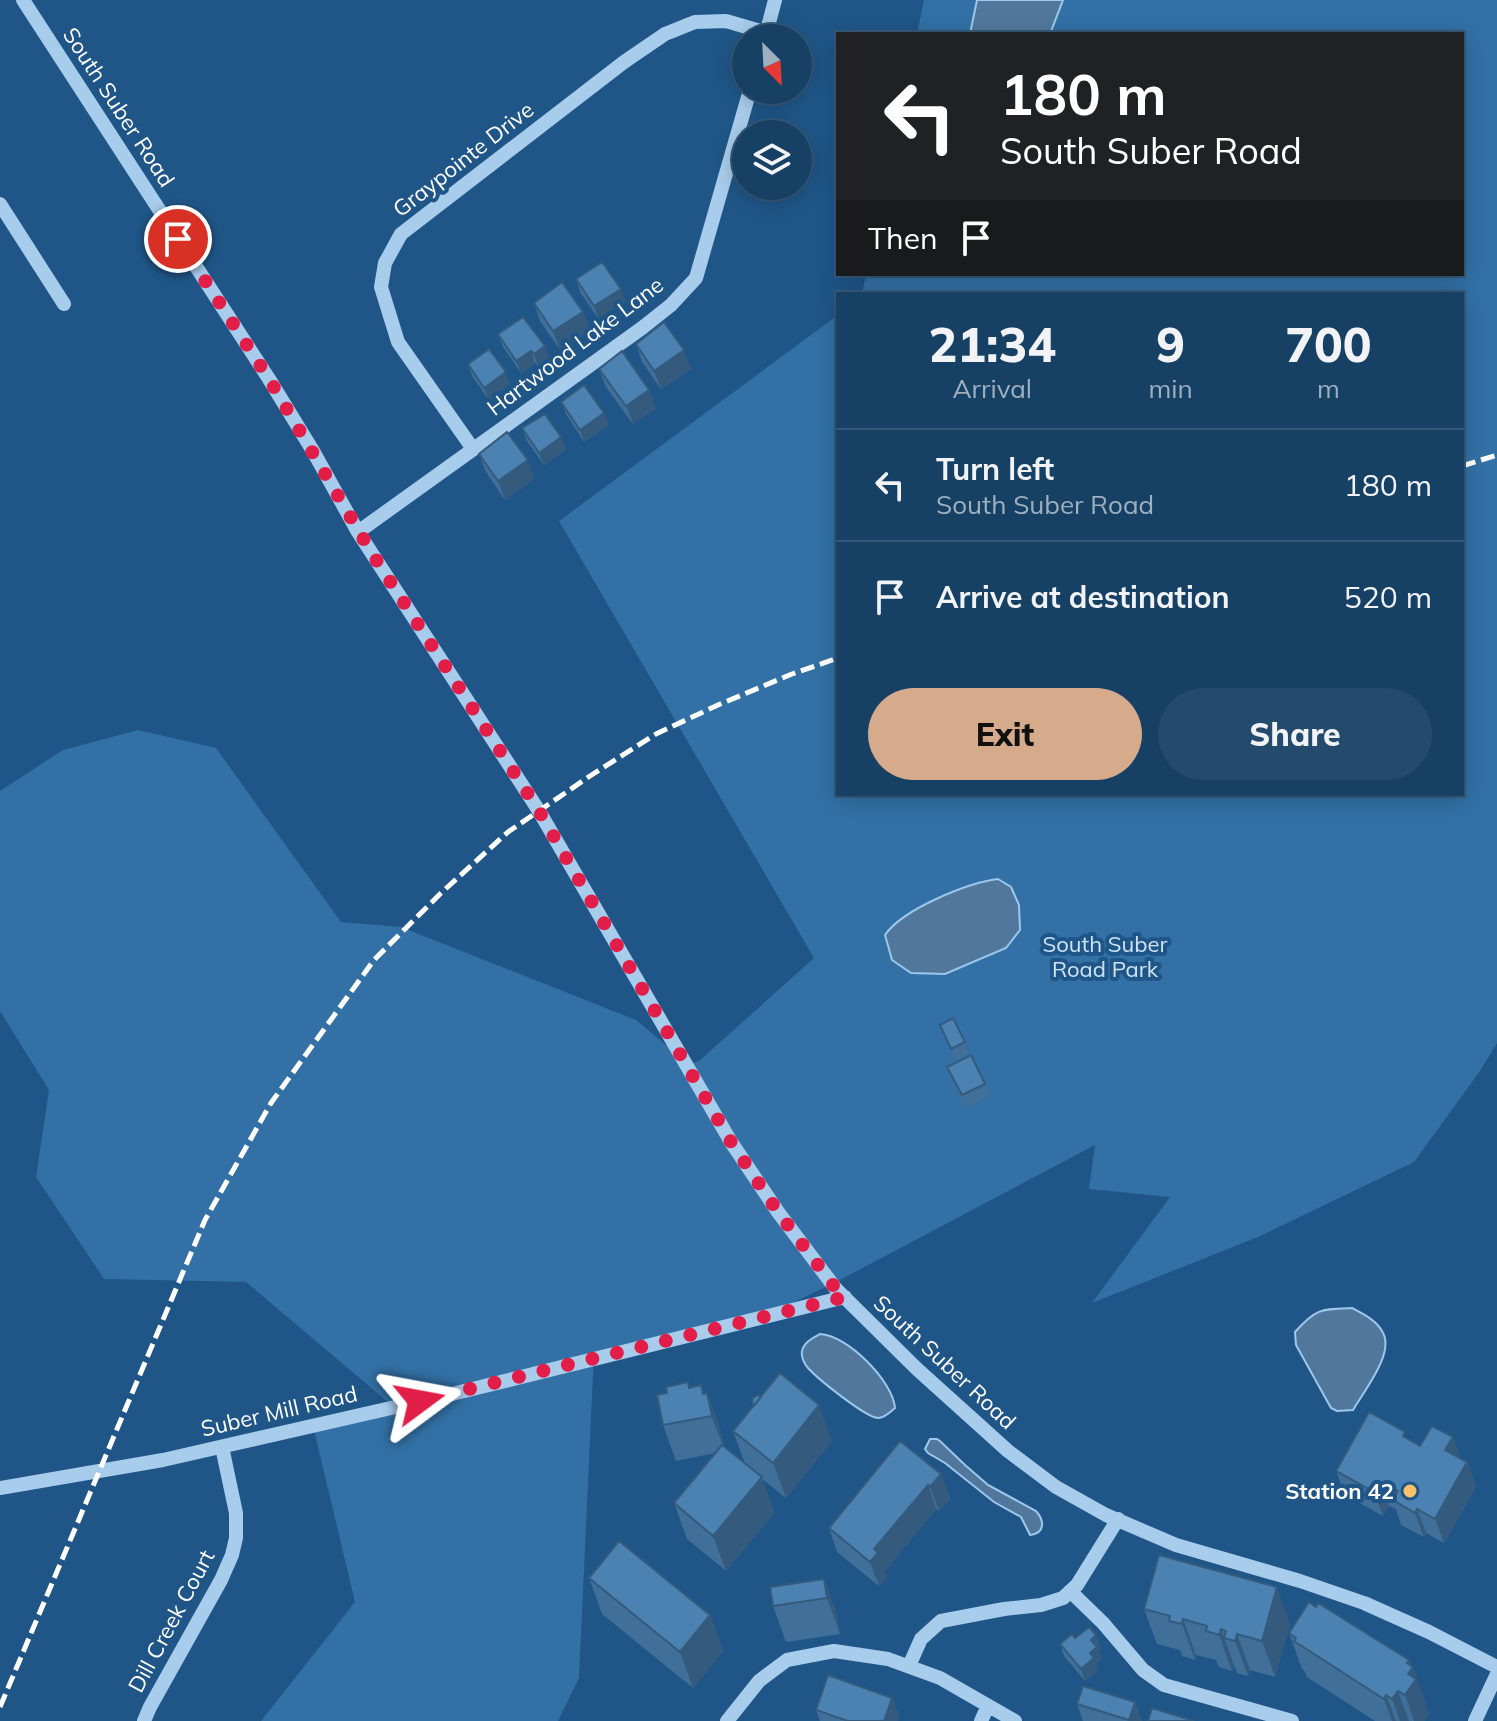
<!DOCTYPE html>
<html lang="en">
<head>
<meta charset="utf-8">
<style>
  :root { --surface:#174065; --page:#244b6e; --text:#f1f3f6; --muted:#9eafbf; --line:#365979; --accent:#d6ab8b }
  body { margin:0; font-family:Mulish,sans-serif; background:var(--page); color:var(--text); height:100vh; display:flex; flex-direction:column; font-size:30px; white-space:nowrap }
  * { box-sizing:border-box; margin:0 }
  p { font-size:26px; color:var(--muted) }
  .icon { flex:none; width:44px; height:44px; fill:none; stroke:currentColor; stroke-width:2; stroke-linecap:round; stroke-linejoin:round }
  .map { position:relative; flex:1; overflow:hidden }
  .drawer { position:absolute; left:836px; top:292px; width:628px; height:504px; display:flex; flex-direction:column; background:var(--surface); border-radius:0px; box-shadow:0 4px 20px #0003,0 0 0 2px var(--line) }
  .drawer>* { flex:none }
  .hud { position:absolute; left:836px; top:32px; width:628px; height:244px; border-radius:0px; box-shadow:0 4px 20px #0003,0 0 0 2px var(--line); background:#202124; color:#fff; overflow:hidden }
  .needle { width:52px; rotate:156deg }
  .tools { position:absolute; left:732px; top:24px; display:grid; gap:16px }
  .tools a { display:grid; place-items:center; width:80px; height:80px; border-radius:50%; background:var(--surface); box-shadow:0 4px 20px #0003,0 0 0 2px var(--line); font-size:40px }
  .pin { position:absolute; display:grid; place-items:center; width:68px; height:68px; color:#fff; margin:-34px; border:4px solid #fff; border-radius:50%; box-shadow:0 2px 8px #0007 }
  .me { position:absolute; width:88px; margin:-44px; rotate:77deg; stroke-linejoin:round; filter:drop-shadow(0 0 6px #0008) }
  .turn { display:flex; align-items:center; gap:28px; height:168px; padding:0 32px; font-size:36px }
  .turn .icon { width:104px; height:104px; stroke-width:2.5 }
  .turn b { display:block; font-size:56px; line-height:68px }
  .then { display:flex; align-items:center; height:76px; padding:0 32px; background:#0003; gap:16px; font-size:30px }
  .eta { display:flex; justify-content:space-evenly; align-items:center; height:136px; text-align:center }
  .eta b { font-size:48px; font-weight:800; line-height:56px }
  .button { display:flex; gap:16px; margin-top:auto; padding:16px 32px }
  .button a { flex:1; height:92px; border-radius:48px; background:var(--accent); color:#111; font-size:32px; font-weight:800; line-height:92px; text-align:center }
  .button a+a { background:var(--page); color:var(--text) }
  ul { padding:0; list-style:none }
  li { display:flex; align-items:center; gap:24px; height:112px; padding:0 32px; border-top:2px solid var(--line) }
  li div { flex:1 }
  li b { display:block; font-size:30px }
  li em { font-style:normal }
  .map>svg:first-child { display:block }
  .green { fill:#3270a5 }
  .water { fill:#51789c; stroke:#9cc8ec; stroke-width:2 }
  .lines { fill:none; stroke-linecap:round; stroke-linejoin:round }
  .minor { stroke:#a8cceb; stroke-width:14 }
  .rail { stroke:#fff; stroke-width:5; stroke-dasharray:14 6; stroke-linecap:butt }
  .wall { fill:#407099 }
  .shaded-wall { fill:#345b7d }
  .building { fill:#4b82b2; stroke:#345b7d; stroke-width:2 }
  .route { stroke:#e11d48; stroke-width:14; stroke-dasharray:0 25.2 }
  .poi-dot { fill:#f9c268; stroke:#1f5687; stroke-width:3 }
  .labels { text-anchor:middle; stroke-width:8; stroke-linejoin:round; paint-order:stroke }
  .street-label { font-size:22px; fill:#fff; stroke:#1f5687 }
  .park-label { font-size:22px; fill:#cde4f8; stroke:#1f5687 }
  .poi-label { font-size:22px; font-weight:bold; fill:#fff; stroke:#1f5687; text-anchor:end }
</style>
</head>
<body>
<div class="map">
<svg width="1497" height="1721" viewBox="0 0 1497 1721">
  <rect width="100%" height="100%" fill="#1f5687"/>
  <path class="green" d="M924,0H1497V1043L1480,1071L1414,1162L1258,1237L1092,1303L1170,1197L1089,1189L1095,1145L838,1281L786,1306L594,1352L579,1678L558,1721H261L355,1602L313,1426L389,1403L246,1282L104,1279L36,1177L49,1090L0,1011V791L63,750L138,730L216,748L341,922L401,927L636,1020L689,1064L699,1061L814,958L559,521L838,315V794H1462V294H862L866,274H1462V34H917Z"/>
  <path class="water" d="M977,0H1063L1050,34H970Z
    M998,879L1011,887L1019,905L1020,930L1006,948L945,974L911,973L892,960L885,935C903,909 967,883 998,879Z
    M1352,1308C1363,1314 1376,1320 1382,1331C1396,1352 1364,1391 1353,1410L1337,1411L1331,1408L1296,1345L1295,1332C1316,1308 1322,1309 1352,1308Z
    M820,1334C847,1335 893,1381 895,1408C890,1412 886,1417 879,1418C867,1419 817,1378 808,1368C804,1363 801,1357 802,1351C804,1342 813,1338 820,1334Z
    M930,1439H937L940,1441L965,1465L988,1485L1036,1511C1044,1520 1046,1533 1030,1535L1021,1517L994,1502L945,1463L928,1453L925,1449Z"/>
  <g class="lines">
    <path class="minor" d="M23,0L269,379L313,451L358,532L539,811L731,1142L778,1212L836,1289L917,1369L1008,1451L1056,1487L1106,1515L1176,1545L1300,1581L1364,1603L1429,1632L1497,1667
      M765,38L775,0
      M0,204L64,304
      M473,449L398,342L381,287L385,263L401,234L624,62L665,34L695,22L726,21L767,33
      M358,532L642,328L671,305L696,278L750,90
      M0,1488L163,1460L448,1395L845,1297
      M1070,1591L1103,1623L1143,1670L1164,1685L1292,1721
      M909,1666L921,1639L941,1621L1004,1609L1041,1605L1063,1598L1077,1585L1118,1519
      M144,1721L150,1707L221,1580L232,1555L236,1538V1513L222,1447
      M727,1721L759,1681L787,1660L834,1651L888,1659L940,1678L1015,1721
      M981,1721L988,1706
      M1475,1721L1497,1674"/>
    <path class="rail" d="M1462,466L1497,455
      M0,1707L205,1220L271,1103L374,960L441,893L508,832L590,776L656,734L718,705L792,674L838,658"/>
  </g>
  <path class="wall" d="M576,279L626,301L598,318L580,292Z
    M534,303L583,312L590,330L560,350L540,321Z
    M498,334L545,346L549,359L538,366L535,363L521,373L503,347Z
    M636,344L691,369L661,389L642,362Z
    M468,364L510,384L489,400L472,376Z
    M599,369L656,408L633,424L606,387Z
    M561,402L604,413L609,425L584,442L566,414Z
    M522,428L566,449L544,465L527,441Z
    M479,454L534,479L505,500L486,472Z
    M940,1025L965,1042L969,1054L956,1061Z
    M947,1067L985,1084L989,1096L966,1108L952,1079Z
    M701,1385L704,1394L707,1393L720,1429L724,1446L745,1464L733,1431L832,1441L786,1498L762,1479L774,1513L726,1571L687,1539L674,1503L715,1453L676,1461L663,1425L690,1387Z
    M1408,1439L1420,1446L1461,1459L1467,1462L1476,1487L1444,1543L1426,1533L1424,1537L1401,1525L1396,1509L1389,1506L1383,1516L1345,1495L1336,1471Z
    M941,1474L950,1499L939,1511L936,1509L885,1571L887,1577L879,1586L837,1552L829,1528Z
    M589,1578L710,1615L723,1651L693,1688L602,1614Z
    M824,1579L837,1615L840,1634L786,1642L773,1606Z
    M1144,1609L1290,1623L1275,1677L1250,1670L1248,1676L1237,1673L1234,1665L1232,1671L1219,1667L1216,1660L1196,1655L1195,1660L1182,1656L1180,1650L1157,1644Z
    M1289,1633L1409,1660L1426,1703L1425,1704L1429,1714L1424,1721H1375L1307,1677L1304,1670L1302,1669Z
    M1096,1635L1100,1648L1098,1650L1101,1659L1096,1664L1098,1671L1085,1681L1064,1656L1060,1644L1075,1638Z
    M892,1698L899,1716L897,1721H820L816,1710Z
    M1135,1702L1142,1721H1083L1077,1704Z"/>
  <path class="shaded-wall" d="M621,289L626,301L598,318L594,306Z
    M583,312L590,330L560,350L553,331Z
    M545,346L549,359L538,366L534,354Z
    M684,350L691,369L661,389L654,371Z
    M531,351L535,363L521,373L516,361Z
    M506,372L510,384L489,400L484,388Z
    M649,390L656,408L633,424L626,406Z
    M604,413L609,425L584,442L580,430Z
    M561,437L566,449L544,465L539,453Z
    M528,460L534,479L505,500L498,481Z
    M701,1385L711,1412L707,1393L720,1429L725,1451L703,1394Z
    M819,1405L832,1441L786,1498L773,1463Z
    M1453,1437L1462,1462L1445,1450Z
    M1467,1462L1476,1487L1444,1543L1435,1519Z
    M941,1474L950,1499L939,1511L930,1487Z
    M762,1477L774,1513L726,1571L713,1536Z
    M1380,1482L1389,1506L1383,1516L1374,1492Z
    M928,1485L936,1509L885,1571L887,1577L879,1586L870,1562L874,1549Z
    M1417,1509L1426,1533L1424,1537L1415,1513Z
    M824,1579L837,1615L840,1634L827,1598Z
    M1277,1587L1290,1623L1275,1677L1262,1641Z
    M710,1615L723,1651L693,1688L680,1652Z
    M1183,1619L1196,1655L1195,1660L1182,1624Z
    M1221,1629L1234,1665L1232,1671L1219,1635Z
    M1237,1634L1250,1670L1248,1676L1235,1641Z
    M1096,1635L1100,1648L1098,1650L1101,1659L1096,1664L1098,1671L1085,1681L1081,1669L1090,1653L1091,1640Z
    M1409,1660L1412,1669L1413,1667L1426,1703L1425,1704L1429,1714L1424,1721H1414L1405,1695L1408,1674L1407,1663Z
    M1398,1691L1409,1721H1400L1392,1699Z
    M1386,1695L1396,1721H1392L1384,1699Z
    M892,1698L899,1716L897,1721H884Z
    M1135,1702L1142,1721H1129V1720Z"/>
  <path class="building" d="M602,262L621,289L594,306L576,279Z
    M562,282L583,312L553,331L534,303Z
    M523,317L545,346L534,354L531,351L516,361L498,334Z
    M664,322L684,350L654,371L636,344Z
    M489,349L506,372L484,388L468,364Z
    M622,351L649,390L626,406L599,369Z
    M584,385L604,413L580,430L561,402Z
    M545,414L561,437L539,453L522,428Z
    M507,432L528,460L498,481L479,454Z
    M953,1018L965,1042L951,1049L940,1025Z
    M971,1055L985,1084L962,1095L947,1067Z
    M780,1373L819,1405L773,1463L733,1431Z
    M688,1382L689,1388L701,1385L703,1394L707,1393L712,1416L663,1425L657,1395L667,1393L666,1387Z
    M758,1395L761,1397L754,1406L752,1402L753,1398Z
    M1369,1412L1405,1432L1403,1436L1420,1446L1432,1426L1453,1437L1445,1450L1467,1462L1435,1519L1417,1509L1415,1513L1393,1500L1398,1491L1380,1482L1374,1492L1336,1471Z
    M900,1441L941,1474L930,1487L928,1485L874,1549L878,1553L870,1562L829,1528Z
    M722,1445L762,1477L713,1536L674,1503Z
    M619,1541L710,1615L680,1652L589,1578Z
    M1159,1555L1277,1587L1262,1641L1237,1634L1235,1641L1224,1638L1226,1631L1221,1629L1219,1635L1206,1631L1207,1626L1183,1619L1182,1624L1169,1621L1170,1616L1144,1609Z
    M824,1579L827,1598L773,1606L770,1587Z
    M1309,1602L1316,1607L1318,1603L1409,1660L1407,1663L1413,1667L1408,1674L1416,1679L1405,1695L1398,1691L1392,1699L1386,1695L1384,1699L1294,1641L1296,1638L1289,1633Z
    M1089,1627L1096,1635L1091,1640L1097,1647L1090,1653L1094,1658L1081,1669L1060,1644L1072,1634L1075,1638Z
    M828,1675L892,1698L884,1721H848L816,1710Z
    M1083,1686L1135,1702L1129,1720L1077,1704Z
    M1152,1708L1194,1721H1148Z"/>
  <g class="lines">
    <path class="route" d="M178,239L269,379L373,555L539,811L731,1142L778,1212L836,1289L845,1297L420,1401"/>
  </g>
  <circle class="poi-dot" cx="1410" cy="1491" r="8"/>
  <g class="labels">
    <g class="street-label">
      <text transform="translate(119 107) rotate(57)" y="8">South Suber Road</text>
      <text transform="translate(463 159) rotate(-38)" y="8">Graypointe Drive</text>
      <text transform="translate(575 346) rotate(-37)" y="8">Hartwood Lake Lane</text>
      <text transform="translate(945 1362) rotate(43)" y="8">South Suber Road</text>
      <text transform="translate(279 1411) rotate(-13)" y="8">Suber Mill Road</text>
      <text transform="translate(171 1621) rotate(-62)" y="8">Dill Creek Court</text>
    </g>
    <g class="park-label">
      <text x="1105" y="952">South Suber<tspan x="1105" dy="25">Road Park</tspan></text>
    </g>
    <g class="poi-label">
      <text x="1394" y="1499">Station 42</text>
    </g>
  </g>
</svg>
<div class="tools">
<a><svg class="needle" viewBox="-14 -14 28 28"><path d="M0-13l5 13h-10z" fill="#e53935"/><path d="M0 13l5-13h-10z" fill="#9eafbf"/></svg></a>
<a><svg class="icon" aria-label="layers" viewBox="0 0 24 24"><path d="M12 4l9 5-9 5-9-5zM3 14l9 5 9-5"/></svg></a>
</div>
<div class="pin" style="left:178px;top:239px;background:#d93025"><svg class="icon" aria-label="arrive" viewBox="0 0 24 24"><path d="M6 21V4h12l-3 4 3 4H6"/></svg></div>
<svg class="me" style="left:420px;top:1401px" viewBox="-20 -20 40 40"><path d="M0-17L14 15 0 8-14 15z" fill="#e11d48" stroke="#fff" stroke-width="4"/></svg>
<div class="hud">
<div class="turn"><svg class="icon" aria-label="left" viewBox="0 0 24 24"><path d="M17 20v-9H6M10 6l-5 5 5 5"/></svg><div><b>180 m</b>South Suber Road</div></div>
<div class="then">Then<svg class="icon" aria-label="arrive" viewBox="0 0 24 24"><path d="M6 21V4h12l-3 4 3 4H6"/></svg></div>
</div>
<section class="drawer">
<div class="eta">
<div><b>21:34</b><p>Arrival</p></div>
<div><b>9</b><p>min</p></div>
<div><b>700</b><p>m</p></div>
</div>
<ul>
<li><svg class="icon" aria-label="left" viewBox="0 0 24 24"><path d="M17 20v-9H6M10 6l-5 5 5 5"/></svg><div><b>Turn left</b><p>South Suber Road</p></div><em>180 m</em></li>
<li><svg class="icon" aria-label="arrive" viewBox="0 0 24 24"><path d="M6 21V4h12l-3 4 3 4H6"/></svg><div><b>Arrive at destination</b></div><em>520 m</em></li>
</ul>
<div class="button"><a>Exit</a><a>Share</a></div>
</section>
</div>
</body>
</html>
